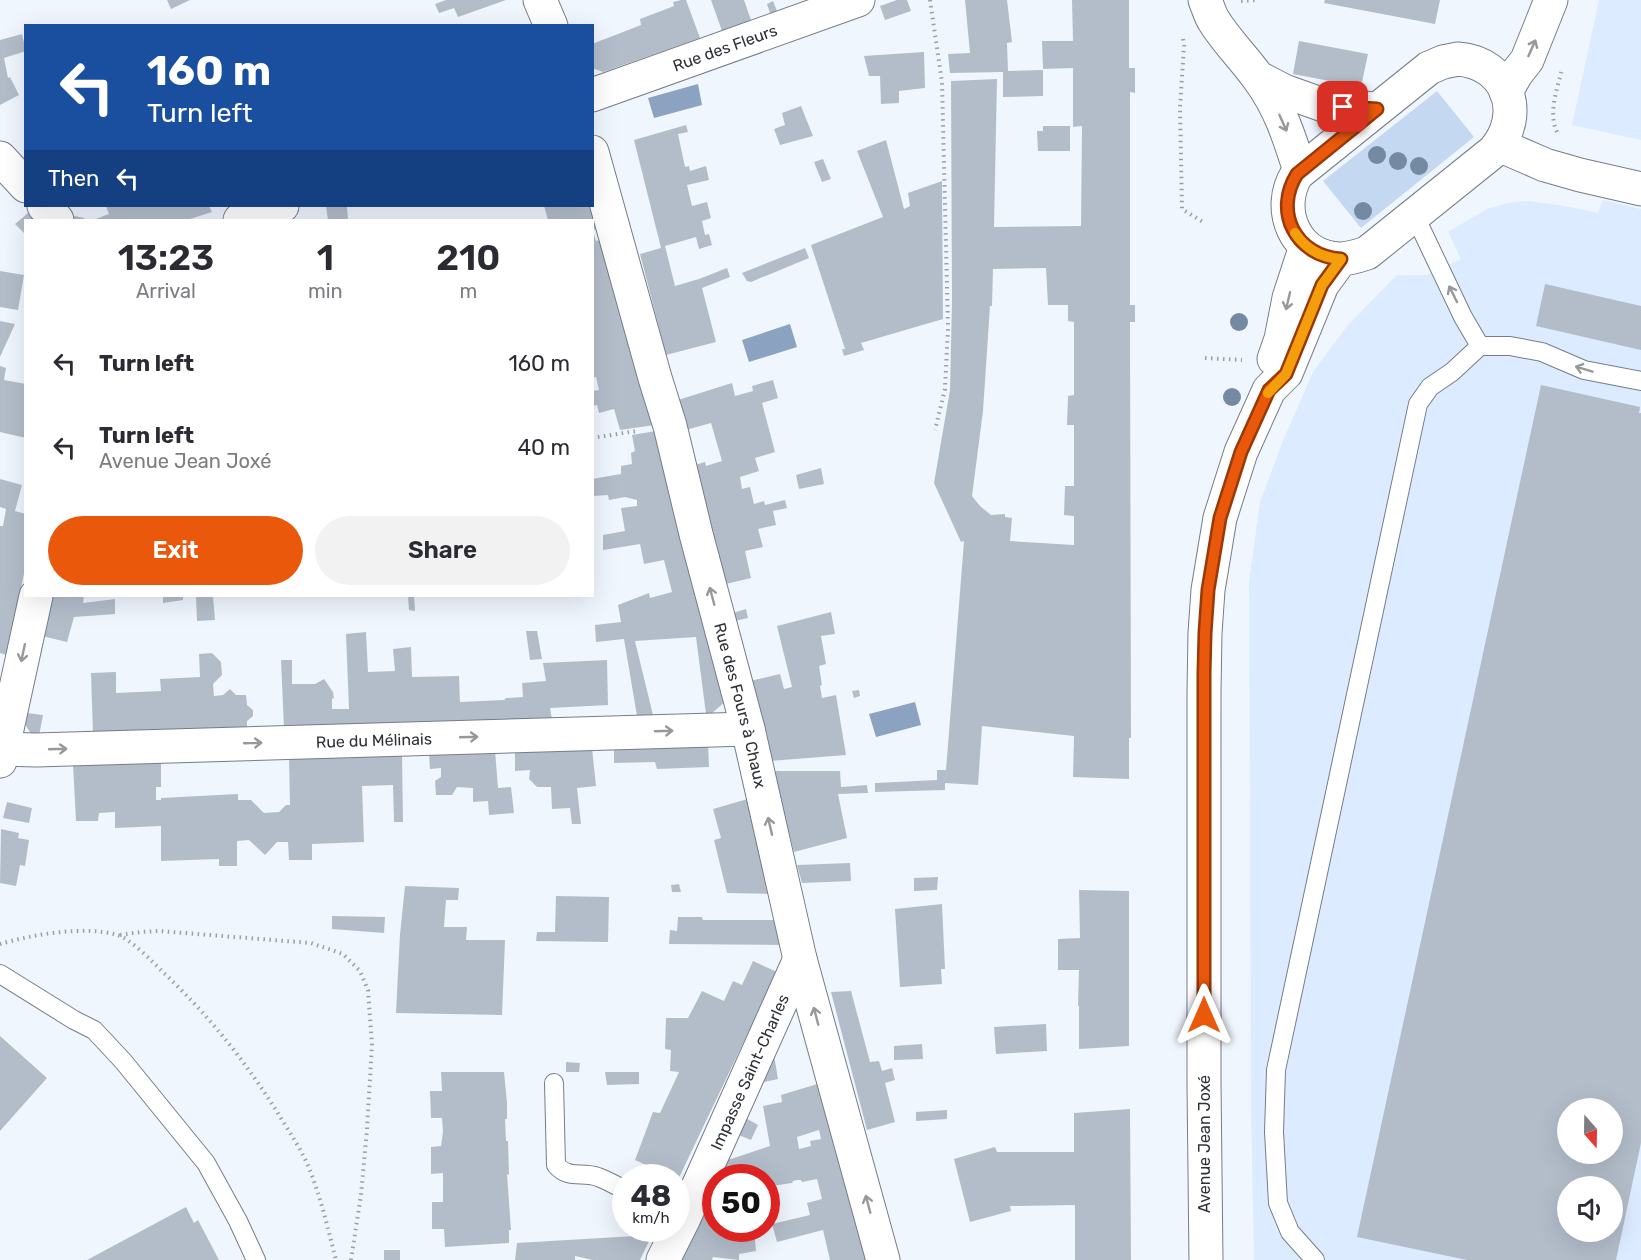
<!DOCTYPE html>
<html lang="en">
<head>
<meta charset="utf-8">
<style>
  :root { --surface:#fff; --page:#f2f2f3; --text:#2b2b33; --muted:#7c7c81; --accent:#ea580c }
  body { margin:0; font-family:Rubik,sans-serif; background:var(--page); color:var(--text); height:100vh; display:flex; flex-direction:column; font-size:22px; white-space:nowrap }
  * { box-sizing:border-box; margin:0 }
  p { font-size:20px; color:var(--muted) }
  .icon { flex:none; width:33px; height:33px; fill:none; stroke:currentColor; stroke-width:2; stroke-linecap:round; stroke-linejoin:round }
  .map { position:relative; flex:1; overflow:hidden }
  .drawer { position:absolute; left:24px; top:219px; width:570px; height:378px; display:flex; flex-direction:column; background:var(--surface); border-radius:0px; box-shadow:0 6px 24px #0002 }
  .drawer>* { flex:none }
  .hud { position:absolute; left:24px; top:24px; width:570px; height:183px; border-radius:0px; box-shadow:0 6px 24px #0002; background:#1a4fa0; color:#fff; overflow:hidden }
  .needle { width:39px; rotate:160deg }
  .tools { position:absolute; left:1557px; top:1098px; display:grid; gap:12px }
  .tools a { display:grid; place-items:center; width:66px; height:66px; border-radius:50%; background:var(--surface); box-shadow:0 6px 24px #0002; font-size:30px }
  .speed { position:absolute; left:612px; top:1164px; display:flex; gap:12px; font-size:30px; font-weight:700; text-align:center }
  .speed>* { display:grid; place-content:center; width:78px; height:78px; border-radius:50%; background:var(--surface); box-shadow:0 6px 24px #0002; line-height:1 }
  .speed small { font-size:15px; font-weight:400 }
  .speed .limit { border:9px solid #d22; background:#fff; color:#111 }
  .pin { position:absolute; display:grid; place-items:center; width:51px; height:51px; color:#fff; margin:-26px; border-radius:12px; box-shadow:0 3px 9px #0006 }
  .me { position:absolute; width:66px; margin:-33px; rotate:0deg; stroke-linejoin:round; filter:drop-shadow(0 0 4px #0008) }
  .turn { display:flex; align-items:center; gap:21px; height:126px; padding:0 24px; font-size:27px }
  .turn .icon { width:78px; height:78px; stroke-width:2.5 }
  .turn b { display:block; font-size:42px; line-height:51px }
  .then { display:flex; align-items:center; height:57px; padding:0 24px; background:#0003; gap:12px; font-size:22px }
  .eta { display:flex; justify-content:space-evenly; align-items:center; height:102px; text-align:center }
  .eta b { font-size:36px; font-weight:600; line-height:42px }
  .cta { display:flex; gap:12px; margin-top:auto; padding:12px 24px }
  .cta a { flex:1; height:69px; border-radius:36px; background:var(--accent); color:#fff; font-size:24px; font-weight:600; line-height:69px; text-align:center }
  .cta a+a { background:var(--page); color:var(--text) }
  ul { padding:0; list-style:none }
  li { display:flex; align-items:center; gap:18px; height:84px; padding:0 24px }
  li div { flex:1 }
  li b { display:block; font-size:22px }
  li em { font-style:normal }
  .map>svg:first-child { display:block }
  .built { fill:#dcebff; fill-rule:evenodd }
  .green { fill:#c4d8f1 }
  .water { fill:#8ba3c1 }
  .building { fill:#b3bdca; fill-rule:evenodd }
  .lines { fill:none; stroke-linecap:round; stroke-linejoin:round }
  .lane-casing { stroke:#747d89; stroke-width:20 }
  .street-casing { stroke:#747d89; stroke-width:35 }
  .secondary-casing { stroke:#747d89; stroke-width:35 }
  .path { stroke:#9a9fa6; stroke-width:4; stroke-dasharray:1.5 4.5; stroke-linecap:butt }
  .lane { stroke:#fff; stroke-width:18 }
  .street { stroke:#fff; stroke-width:33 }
  .secondary { stroke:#fff; stroke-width:33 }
  .tree { fill:#748aa3 }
  .oneway { stroke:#96989a }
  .route-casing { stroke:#983908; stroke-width:15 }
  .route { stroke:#ea580c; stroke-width:10 }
  .slow { stroke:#f59e0b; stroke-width:10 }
  .labels { text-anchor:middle; stroke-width:4.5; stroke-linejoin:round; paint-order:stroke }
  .street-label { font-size:16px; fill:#2d3136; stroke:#fff }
</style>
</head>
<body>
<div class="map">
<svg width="1641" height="1260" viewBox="0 0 1641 1260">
  <rect width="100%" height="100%" fill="#f0f6fe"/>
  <path class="built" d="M1599,0H1641V140L1572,125Z
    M1603,200L1641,209V1260H1254L1251,1114L1249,582L1260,502L1282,443L1313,372L1348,325L1397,275H1427L1461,259L1448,232L1487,209L1508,203L1527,201L1560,205L1598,213ZM1568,1108H1612V1154H1568ZM1568,1186H1612V1232H1568Z"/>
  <path class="green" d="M1437,91L1474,137L1361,228L1323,181Z"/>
  <path class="water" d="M698,84L702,105L654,118L648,98Z
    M790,324L797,347L749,362L742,340Z
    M915,702L921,725L876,737L869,714Z"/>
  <path class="building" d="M167,0H190L171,9Z
    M446,0H506L458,17L454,8L439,13L435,4Z
    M681,0H686L700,38L603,72L592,68V44L641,25L640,19L674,6L673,2Z
    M711,0H744L751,20L722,31Z
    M897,0H907L911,11L885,20L880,6Z
    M965,0H1007L1012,42L1007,43L1008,71L1043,70V96L1003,97V72L950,73L948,54L970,53Z
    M1072,0H1129V68H1135V93L1130,92V305H1135V322H1130L1131,738H1129V779L1073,777L1074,736L982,726L978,785L945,783V790L875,792V783L937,780V770H946L964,541L961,542L934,483L950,390L952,301L951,81L997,79L994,227L1081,226L1082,126L1073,127V68L1043,69L1042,41H1073ZM1046,268L1048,305H1068V321L1074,322V395L1068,396L1067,425H1074V486H1065L1064,515L1074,516V545L1010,541L1012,518L1005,517V514L991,515L980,506L972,496L983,411L990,306H992L993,269Z
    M1325,0H1440L1435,24L1324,3Z
    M773,1L777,11L770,13L767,4Z
    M22,34L26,51L4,58L8,78L10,77L19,95L0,105V40Z
    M1299,41L1368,54L1361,87L1293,74Z
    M924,52L925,88L899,91V103L881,104L880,76H869L864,56Z
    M801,106L813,136L780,145L774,129L785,125L782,113Z
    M686,125L688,132L678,134L685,167L689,166L690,171L706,166L709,180L687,185L692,206L707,202L711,218L702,221L705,235L709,234L712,245L699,249L696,237L665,246L675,286L699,279L727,268L730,277L702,288L716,342L666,355L640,254L661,248L634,140Z
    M1043,126H1070V151H1038L1037,131H1043Z
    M886,140L904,209L910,206L908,193L942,181L943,319L861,343L864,350L844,356L842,349H845L811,245L883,217L857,151Z
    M823,159L831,179L822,182L814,162Z
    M106,206H209L212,212L187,220H93L109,214Z
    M326,206H347L348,220H328Z
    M544,206H591L597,229L592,230V220H548Z
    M28,213L34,220H26V235L15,224Z
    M75,216L84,218L85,220H71Z
    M593,231L596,241L606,239L655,425L620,430L614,409L599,413L597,405L592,406V391L599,390L596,377L592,378Z
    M805,248L809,258L751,282L747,281L742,273Z
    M0,271L24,275L18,310L0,307Z
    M1545,284L1641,306V350L1536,326Z
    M0,321L15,324L0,357Z
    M0,366L6,368L4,380L26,384V438L0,432Z
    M773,380L778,398L762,403L775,452L755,458L759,471L740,477L742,489L750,487L754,504L764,501L765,505L785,500L787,508L773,511L776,525L758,529L763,547L745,551L751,578L726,584L695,465L705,462L706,466L722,461L711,423L686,430L678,400L732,383L735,396L753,391L752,386Z
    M1541,385L1640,407L1639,413H1641V1143L1616,1260H1467L1357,1237ZM1568,1108H1612V1154H1568ZM1568,1186H1612V1232H1568Z
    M656,431L726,701L711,714H706L696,637L635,641L653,715L637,716L624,639L596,642L595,625L621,622L618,605L649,593L650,598L672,592L664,560L644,564L640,544L603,550V535L625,531L621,508L637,506V500L625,497L609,500L608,495L594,496L592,492V479L621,474V466L632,464L631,453L635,451L632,435Z
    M821,468L824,484L799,489L796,475Z
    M0,479L22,485L15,511L26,514V564L7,655L0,653V526H3L6,509L0,507Z
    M51,596H84L83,603L115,599V614L74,617L67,642L42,636Z
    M163,596H183V600L163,603Z
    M196,596H213L215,620L197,621Z
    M408,596H414L415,611L409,610Z
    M746,609L748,618L735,621L733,613Z
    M831,612L835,634L821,636L826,664L819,666L822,685L820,686L822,698L836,695L846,755L770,761L750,681L780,674L784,689L792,687L777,626Z
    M526,631H537L542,659L530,660Z
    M366,632L368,672L395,671L393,649L411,647L412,677L459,676L460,702L504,700L506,698L523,697L522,683L546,681L543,663L607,660L608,705L550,708L552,719L284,728L281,660H292V684H315L324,679L333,692L334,699L332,698V709H349L346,634Z
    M212,653L221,662L222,675L213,684L214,696L223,695L230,689L236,695H246L247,705L253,710V716L247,721V729L93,734L91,673L116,672V693L161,691L160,679L200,677L199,654Z
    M859,690L860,696L854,698L852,691Z
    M27,713L43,715L39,736L32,735L24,723Z
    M708,743L709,767L657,769L655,762L614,763V746Z
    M592,748L596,786L577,788L581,824H572L570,808L552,809L551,787H537L529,779L530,770L515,771V750Z
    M495,750L498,788L511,787L514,813L489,815L488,801L473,802V788L457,787L452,795H436L435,781L441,777V768L430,769L429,753Z
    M402,754L403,822H394L393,785L362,786L364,842L312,844V860H289L288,842H277L265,855L249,840L237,841V866H219V859L161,861V826L115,828V812L99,813L98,821H76L73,764L161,762V787H156V800H161V798L238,794V800H251L264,813L279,812L286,805H290L289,757Z
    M773,771H840L841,787L867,785L868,793L838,794L847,838L794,852Z
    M751,798L775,894L727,893L714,840L721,838L713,809Z
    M7,802L32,808L29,823L3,818Z
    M1,829L19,833L18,838L29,840L25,866L20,865L16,886L0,883Z
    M850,863L851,881L802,883L797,865Z
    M938,877L937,890L914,891V878Z
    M679,884L681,892H672L671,885Z
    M405,886L459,888L458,900H446L444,927H467L466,940H505L502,1015L396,1013L400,934Z
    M1079,890L1129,891V1046L1079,1049V1006H1078L1079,970H1058V939L1080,938Z
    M556,896L609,897L608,942L536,941L537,932H555Z
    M942,904L945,969H941L942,984L900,987L895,909Z
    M332,916L385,917L384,933L332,929Z
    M678,917H702L703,920H780L784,945L669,944L670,930L677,931Z
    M753,961L777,972L676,1184V1178H651L642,1173L646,1165L635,1160L653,1112L660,1113L679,1072L670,1071L671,1050L665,1049L666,1018H688L702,991L724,1001L733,981L742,985Z
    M851,991L870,1062L879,1061L882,1071L892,1068L895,1080L885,1083L895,1122L867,1130L831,992Z
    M1046,1024L1047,1051L996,1054L994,1027Z
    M0,1036L47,1078L0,1131Z
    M922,1044L923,1059L894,1060V1046Z
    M774,1055L778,1079L760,1083Z
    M566,1062L580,1063L579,1072H566Z
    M441,1072H504L507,1103V1119H505L506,1141H508L509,1175L507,1174L511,1230H509V1243L445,1247L444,1229H432V1202H443V1173L431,1174V1147L441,1146L443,1132L442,1118H431L430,1091H442Z
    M605,1072H639V1084L607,1085Z
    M824,1082L869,1260H830L823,1230L777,1242L772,1224L810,1215L807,1203L822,1199L817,1179L802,1182L801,1180H797L793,1181L792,1183L766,1187V1178H716V1228H754L756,1251L739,1254V1260L713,1257L712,1260H676L722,1162L770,1146L763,1106L782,1102L781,1095ZM819,1130L821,1139L810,1141L811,1146L799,1149L797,1137Z
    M1130,1109L1131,1260H1075V1205L1010,1206L1011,1211L970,1222L954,1159L995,1147L997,1152H1074V1113Z
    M947,1110V1119L916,1121V1112Z
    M744,1117L758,1125L751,1140L736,1134Z
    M186,1207L194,1223L198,1220L219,1260H87Z
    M652,1235L640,1260H593L575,1256V1260H515L517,1243Z
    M384,1250H400V1260H384Z"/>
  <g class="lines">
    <g class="lane-casing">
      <path id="lane" d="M1414,214L1463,317L1480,346
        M0,974L74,1020L94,1030L123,1061L206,1163L238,1221L256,1260
        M554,1083L556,1165C569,1180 582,1171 598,1177C607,1180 616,1186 626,1190
        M1315,1260L1290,1232L1278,1203L1274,1132L1276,1070L1418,404L1430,387L1452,372L1480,346H1510L1542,352L1584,370L1641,381"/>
    </g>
    <g class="street-casing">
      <g id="street">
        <path d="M540,0L551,26"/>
        <path d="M1506,92L1516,74L1527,60L1551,0"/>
        <path id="s1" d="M592,95L858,0"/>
        <path d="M1499,145L1545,165L1580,175L1641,189"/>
        <path id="s2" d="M592,152L655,378L670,426L696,534L748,729L800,959L883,1260"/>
        <path d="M0,158L26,186"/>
        <path d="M44,206L57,220"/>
        <path d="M240,220L282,206"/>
        <path id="s3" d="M0,749L36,750L748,729"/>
        <path d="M0,761L36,596"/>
        <path id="s4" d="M663,1260L684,1218L800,959"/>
      </g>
    </g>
    <g class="secondary-casing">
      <path id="secondary" d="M1205,0C1208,7 1210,15 1214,21C1227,42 1245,59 1259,79C1280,107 1290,139 1300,171
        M1458,59C1508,63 1526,114 1494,151L1367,253C1358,256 1349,259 1340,259C1295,258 1275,209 1297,174L1429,68L1443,62Z
        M1259,78L1284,91L1326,106L1377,109
        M1274,359L1281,339L1289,298L1306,246
        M1206,1260L1204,1084V692L1205,633L1208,590L1220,518L1241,452L1269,390L1286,373L1322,285L1341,259"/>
    </g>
    <path class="path" d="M930,0L942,82L948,328L945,389L935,430
      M1241,1L1256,0
      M1183,39L1184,46L1180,108L1182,209L1203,222
      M1557,132C1548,112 1557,90 1562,69
      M1205,358L1242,360
      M592,438L636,431
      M120,935L141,932L159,931L311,943L343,954L360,971L368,990L372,1045L367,1129L361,1195L351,1260
      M0,944C31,935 85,925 117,935C132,939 154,964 166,975C211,1018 250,1067 282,1120C292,1136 302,1151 309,1168C321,1198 328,1229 336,1260"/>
    <use href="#lane" class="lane"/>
    <use href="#street" class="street"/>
    <use href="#secondary" class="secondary"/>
  </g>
  <g class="tree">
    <circle cx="1377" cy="155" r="9"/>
    <circle cx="1398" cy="161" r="9"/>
    <circle cx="1419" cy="166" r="9"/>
    <circle cx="1363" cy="211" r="9"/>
    <circle cx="1239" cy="322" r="9"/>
    <circle cx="1232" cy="397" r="9"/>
  </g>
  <defs><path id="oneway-shaft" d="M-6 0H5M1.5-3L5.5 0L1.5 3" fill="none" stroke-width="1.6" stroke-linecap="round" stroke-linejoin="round" transform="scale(1.5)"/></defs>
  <g class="oneway">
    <use href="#oneway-shaft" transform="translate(1532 48) rotate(-66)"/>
    <use href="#oneway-shaft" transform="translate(1283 123) rotate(66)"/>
    <use href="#oneway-shaft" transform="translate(1453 294) rotate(-116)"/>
    <use href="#oneway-shaft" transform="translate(1288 301) rotate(103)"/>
    <use href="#oneway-shaft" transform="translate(1584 369) rotate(-163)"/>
    <use href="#oneway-shaft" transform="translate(712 596) rotate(-105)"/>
    <use href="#oneway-shaft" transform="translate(23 653) rotate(102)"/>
    <use href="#oneway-shaft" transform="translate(664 731) rotate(-2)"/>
    <use href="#oneway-shaft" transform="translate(469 737) rotate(-2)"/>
    <use href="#oneway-shaft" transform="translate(253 743) rotate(-2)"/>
    <use href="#oneway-shaft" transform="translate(58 749) rotate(-2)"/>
    <use href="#oneway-shaft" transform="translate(770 826) rotate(-103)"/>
    <use href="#oneway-shaft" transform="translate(816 1016) rotate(-105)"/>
    <use href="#oneway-shaft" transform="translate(868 1204) rotate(-105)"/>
  </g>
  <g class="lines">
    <g class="route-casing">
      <path id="route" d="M1204,1015V673L1205,633L1208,590L1220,518L1241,452L1269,390L1286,374L1322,285L1341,259C1296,256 1273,212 1297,174L1377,109L1343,107"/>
    </g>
    <use href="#route" class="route"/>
    <path class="slow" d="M1268,393L1286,374L1322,285L1341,259C1321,258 1306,249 1295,233"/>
  </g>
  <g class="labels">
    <g class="street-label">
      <text dy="6" stroke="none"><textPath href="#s1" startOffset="141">Rue des Fleurs</textPath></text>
      <text dy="6" stroke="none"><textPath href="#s2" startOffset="573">Rue des Fours à Chaux</textPath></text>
      <text dy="6" stroke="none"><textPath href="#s3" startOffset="374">Rue du Mélinais</textPath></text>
      <text dy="6" stroke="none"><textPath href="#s4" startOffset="207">Impasse Saint-Charles</textPath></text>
      <text transform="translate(1204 1144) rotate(-90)" y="6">Avenue Jean Joxé</text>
    </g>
  </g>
</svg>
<div class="tools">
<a><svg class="needle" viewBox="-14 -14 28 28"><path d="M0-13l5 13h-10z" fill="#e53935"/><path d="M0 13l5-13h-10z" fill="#7c7c81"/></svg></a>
<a><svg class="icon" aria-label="sound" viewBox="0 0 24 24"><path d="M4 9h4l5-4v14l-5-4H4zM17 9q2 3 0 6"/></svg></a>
</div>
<div class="speed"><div>48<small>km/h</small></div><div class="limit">50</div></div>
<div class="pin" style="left:1343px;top:107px;background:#d93025"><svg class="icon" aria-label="arrive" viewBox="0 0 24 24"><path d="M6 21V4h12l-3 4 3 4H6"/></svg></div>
<svg class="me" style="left:1204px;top:1015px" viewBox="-20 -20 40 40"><path d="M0-17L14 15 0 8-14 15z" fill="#ea580c" stroke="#fff" stroke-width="4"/></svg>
<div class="hud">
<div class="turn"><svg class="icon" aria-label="left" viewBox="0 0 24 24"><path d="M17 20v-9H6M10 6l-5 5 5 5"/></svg><div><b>160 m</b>Turn left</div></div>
<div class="then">Then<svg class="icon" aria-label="left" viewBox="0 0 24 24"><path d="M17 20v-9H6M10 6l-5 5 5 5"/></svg></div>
</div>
<section class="drawer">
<div class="eta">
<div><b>13:23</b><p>Arrival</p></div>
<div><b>1</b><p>min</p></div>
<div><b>210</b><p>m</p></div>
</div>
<ul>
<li><svg class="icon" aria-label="left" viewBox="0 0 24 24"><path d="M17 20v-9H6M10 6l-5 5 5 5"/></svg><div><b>Turn left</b></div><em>160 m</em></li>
<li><svg class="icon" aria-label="left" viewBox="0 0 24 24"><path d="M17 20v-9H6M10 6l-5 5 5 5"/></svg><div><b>Turn left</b><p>Avenue Jean Joxé</p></div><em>40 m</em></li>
</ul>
<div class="cta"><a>Exit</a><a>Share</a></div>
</section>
</div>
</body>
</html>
